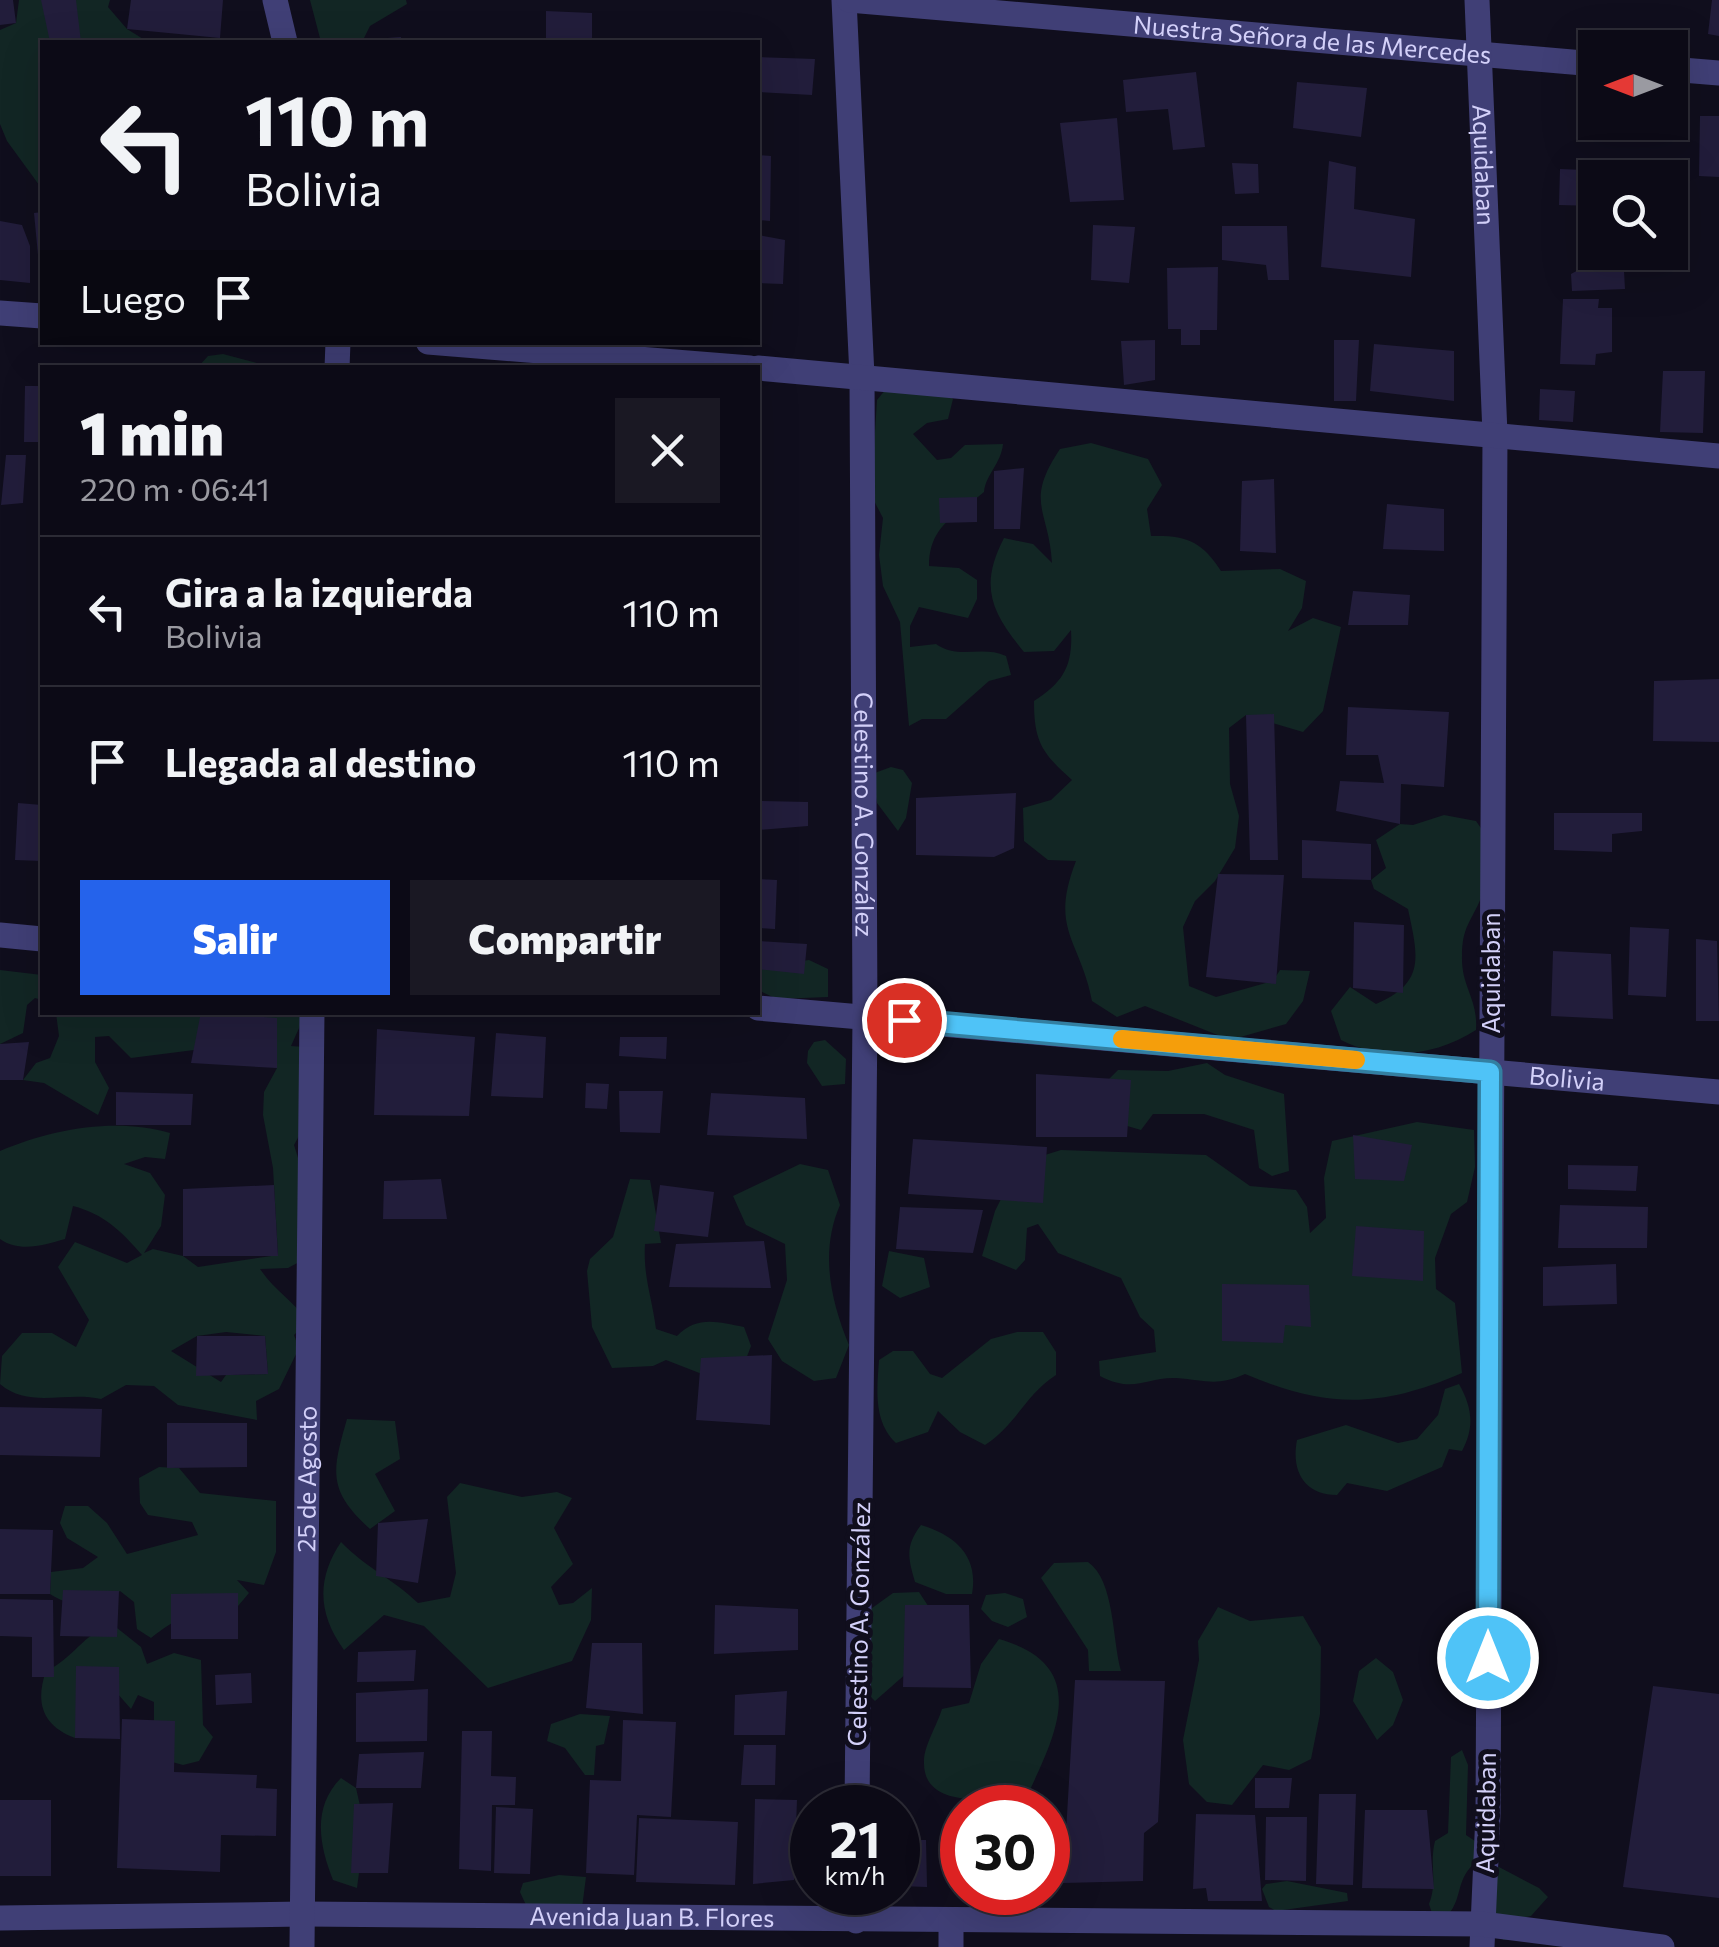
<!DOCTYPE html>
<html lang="es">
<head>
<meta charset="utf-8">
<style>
  :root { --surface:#0c0a16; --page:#1a1823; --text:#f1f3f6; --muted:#9a9aa1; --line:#2c2b35; --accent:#2563eb }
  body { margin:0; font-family:Commissioner,sans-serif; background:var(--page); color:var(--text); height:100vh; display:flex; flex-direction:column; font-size:38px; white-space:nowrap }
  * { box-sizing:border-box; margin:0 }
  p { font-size:32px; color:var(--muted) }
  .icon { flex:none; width:55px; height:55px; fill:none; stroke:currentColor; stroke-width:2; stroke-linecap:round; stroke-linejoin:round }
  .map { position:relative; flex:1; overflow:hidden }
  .details { position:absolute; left:40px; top:365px; width:720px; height:650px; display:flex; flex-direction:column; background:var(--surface); border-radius:0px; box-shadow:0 10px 40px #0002,0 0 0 2px var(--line) }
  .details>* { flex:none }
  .guide { position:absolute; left:40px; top:40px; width:720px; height:305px; border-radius:0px; box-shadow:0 10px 40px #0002,0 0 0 2px var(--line); background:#0c0a16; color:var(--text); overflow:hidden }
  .needle { width:65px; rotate:270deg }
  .buttons { position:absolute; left:1578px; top:30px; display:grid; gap:20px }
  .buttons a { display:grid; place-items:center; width:110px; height:110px; border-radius:0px; background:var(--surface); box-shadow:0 10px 40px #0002,0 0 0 2px var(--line); font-size:50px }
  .speed { position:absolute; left:790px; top:1785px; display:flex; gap:20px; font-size:50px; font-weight:700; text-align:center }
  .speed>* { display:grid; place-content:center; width:130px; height:130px; border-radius:50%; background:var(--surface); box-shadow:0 10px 40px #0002,0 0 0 2px var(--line); line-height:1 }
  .speed small { font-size:25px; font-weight:400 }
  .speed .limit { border:15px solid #d22; background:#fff; color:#111 }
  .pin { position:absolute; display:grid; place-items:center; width:85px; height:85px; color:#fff; margin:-42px; border:5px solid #fff; border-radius:50%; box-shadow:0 2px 10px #0007 }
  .me { position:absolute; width:110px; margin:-55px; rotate:0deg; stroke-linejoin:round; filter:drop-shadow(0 0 8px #0008) }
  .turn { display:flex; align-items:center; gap:35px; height:210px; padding:0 40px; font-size:45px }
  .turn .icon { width:130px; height:130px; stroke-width:2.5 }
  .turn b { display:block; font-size:70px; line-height:85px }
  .then { display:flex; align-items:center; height:95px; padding:0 40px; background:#0003; gap:20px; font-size:38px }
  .round { display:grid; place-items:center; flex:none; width:105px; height:105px; border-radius:0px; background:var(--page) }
  .head { display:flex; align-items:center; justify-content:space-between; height:170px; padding:0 40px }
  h1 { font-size:60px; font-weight:800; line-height:75px }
  .primary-button { display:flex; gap:20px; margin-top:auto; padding:20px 40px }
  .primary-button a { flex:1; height:115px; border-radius:0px; background:var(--accent); color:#fff; font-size:40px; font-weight:800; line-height:115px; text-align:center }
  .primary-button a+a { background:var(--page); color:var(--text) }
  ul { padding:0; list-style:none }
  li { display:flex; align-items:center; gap:30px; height:150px; padding:0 40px; border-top:2px solid var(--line) }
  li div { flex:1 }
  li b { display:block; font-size:38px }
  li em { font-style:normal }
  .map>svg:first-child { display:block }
  .green { fill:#122624; fill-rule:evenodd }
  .building { fill:#221d3b }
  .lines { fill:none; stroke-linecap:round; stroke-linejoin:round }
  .minor { stroke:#403f76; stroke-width:25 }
  .route-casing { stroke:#337fa1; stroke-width:25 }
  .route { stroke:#4fc3f7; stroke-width:18 }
  .slow { stroke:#f59e0b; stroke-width:18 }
  .labels { text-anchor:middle; stroke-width:10; stroke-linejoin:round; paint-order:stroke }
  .street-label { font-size:25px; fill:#d3d0f9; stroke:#100e1d }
</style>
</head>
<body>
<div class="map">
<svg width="1719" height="1947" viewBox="0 0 1719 1947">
  <rect width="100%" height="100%" fill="#100e1d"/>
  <path class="green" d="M19,0H110L108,7L127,29L148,42H42V189L7,141L0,124V30L16,23Z
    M310,0H406L407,4L370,26L362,42H321Z
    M223,354L272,367H198L208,356Z
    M935,383L953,399L948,419L927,423L913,434L937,460L951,458L965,445L1003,444C1001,464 986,474 984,492C955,516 929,526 929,566L959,568L977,580V599L968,618L919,607L910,626V647L936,644C958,660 982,645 1006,656L1011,675L989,681L946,719H922L909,726L900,622L883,586L879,555L883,518L871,495L877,400L886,389Z
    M1091,443L1148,459L1162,485L1147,509L1151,536C1186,535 1202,541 1221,571L1280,569L1306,581L1302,608L1288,631L1313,618L1341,627L1323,711L1303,732L1246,715L1229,728L1230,784L1239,816L1235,848L1215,881L1195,901L1183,927L1189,986L1216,997L1273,981L1280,970L1310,971L1303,1001L1286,1024L1230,1040L1145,1006L1117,1017L1092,1001C1080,939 1049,930 1076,861L1048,860L1024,841L1023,808L1051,800L1072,780C1042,753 1034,742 1034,701C1064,682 1073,665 1071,630L1054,651L1024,652C991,612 979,586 1004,538L1033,544L1052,563C1049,509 1024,503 1060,449Z
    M891,767L903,770L912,783L906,818L898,831L877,803L872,774Z
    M1444,815L1476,821L1492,844C1488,861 1487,882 1481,898C1471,922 1462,927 1462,956C1461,987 1478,998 1476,1030C1436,1056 1384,1062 1341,1040L1331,1011L1350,987L1376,1004C1426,983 1418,956 1408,909L1374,889L1371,880L1386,868L1376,840L1400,824L1413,825Z
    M809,960L828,969V997L777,999L758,990V968Z
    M0,970L42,975V1000L35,998L27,1005L23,1033L0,1044Z
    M56,1013H301L304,1017L291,1046L304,1047L301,1132L294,1145L299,1161L301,1261L288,1268L260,1269C275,1291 293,1301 308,1321L294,1335L299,1348L279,1389L256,1401L257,1420L178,1405L154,1386L126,1385L101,1399C66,1391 29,1409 0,1384L2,1356L22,1333H52L76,1347L89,1320L58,1267L75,1242L127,1263L142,1255C121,1231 104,1214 73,1206L65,1239C44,1245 20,1253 0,1239V1151C51,1129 116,1117 170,1133L165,1159L145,1157L124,1164L150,1173L165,1195L161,1226L144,1253L153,1249L183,1256L198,1267L278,1255L273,1168L263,1115L264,1092L277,1068L202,1049L131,1058L109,1036L95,1037V1062L109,1088L98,1115L44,1083L23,1080L36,1063L50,1058L59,1036ZM226,1332L265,1336L268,1374L226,1375L221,1382L171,1351L197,1336Z
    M825,1040L846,1059L845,1084L822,1086L807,1063L808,1051L814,1042Z
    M1207,1063L1225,1075L1284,1094L1289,1171L1272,1176L1259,1168L1254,1130L1204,1114H1153L1141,1130L1117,1123L1105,1083L1118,1070L1168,1071Z
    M1417,1122L1474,1130L1475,1167L1467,1202L1451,1214L1435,1258L1436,1289L1455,1303L1462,1373C1379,1409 1326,1408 1245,1374C1216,1387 1206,1380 1176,1378C1145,1377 1135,1394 1100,1376L1099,1361L1156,1352L1154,1330L1140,1317L1121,1278L1058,1253L1038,1224L1027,1228L1025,1260L1016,1270L982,1256L995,1211L1019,1163L1061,1150L1206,1155L1250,1186L1296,1190L1307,1207L1310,1233L1326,1218L1324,1178L1332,1141Z
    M800,1164L828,1170L840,1205C820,1251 830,1299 849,1345L836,1378L814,1381L782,1361L768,1339L787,1280L785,1244L746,1225L733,1196Z
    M630,1179L650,1180L661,1243L645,1244C643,1277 652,1297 656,1329L677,1336C697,1315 718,1322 744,1327L751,1346L741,1372L720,1381L666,1360L653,1366L612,1368L592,1327L587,1271L590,1259L613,1237Z
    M889,1251L924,1258L930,1287L900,1298L882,1286Z
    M1017,1332H1043L1056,1352V1375C1025,1395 1017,1424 985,1445L960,1432L938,1411L928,1432L896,1443C873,1421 877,1389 879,1360L893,1351H913L930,1374L942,1378L991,1339Z
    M1459,1384C1472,1407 1475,1427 1462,1451L1449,1449L1442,1467L1387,1491L1347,1483L1337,1495C1304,1495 1291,1471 1297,1440L1346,1425L1398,1443L1417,1439L1438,1415L1445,1389Z
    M347,1419L395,1421L400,1459L375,1474L395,1511L370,1529C327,1490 332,1471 347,1419Z
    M159,1467L179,1468L200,1493L276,1501V1552L264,1585L237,1580L249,1593L238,1606C204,1603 177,1618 151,1638L137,1629L134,1602L120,1591C94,1610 76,1610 50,1594L51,1572L83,1568L98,1557L67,1538L60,1523L65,1506H88L107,1523L127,1554L198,1535L192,1522L148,1515L140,1503L139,1478Z
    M460,1483L522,1497L557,1492L572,1498L554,1528L573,1564L551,1587L559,1605L573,1603L592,1588L591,1620L572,1661L488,1688L424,1626L384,1615L344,1650C317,1613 317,1578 341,1542C365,1567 393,1579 418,1603L450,1597L456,1573L447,1497Z
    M921,1525C955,1535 979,1556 972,1594H946L915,1582C908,1558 905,1546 921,1525Z
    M1088,1562C1115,1581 1112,1639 1121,1671H1089L1088,1650L1041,1578L1054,1563Z
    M919,1592L936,1618L908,1672L875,1701L858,1684L861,1616L893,1593Z
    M1005,1593L1023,1599L1027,1617L1008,1627L992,1621L981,1609L986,1595Z
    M1218,1607L1250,1621L1303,1616L1321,1647L1320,1714L1311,1759L1289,1770L1263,1765L1232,1805L1207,1802L1189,1784L1183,1740L1199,1660L1198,1641Z
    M112,1624L141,1647L147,1664L174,1653L201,1660L203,1725L213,1737L199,1761L183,1765L147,1755L142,1733L154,1720V1702L138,1695L131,1709L110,1685L75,1738C42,1726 35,1702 46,1671C73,1659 83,1634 112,1624Z
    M999,1639C1090,1665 1058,1730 1028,1794C999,1798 922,1813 924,1761C924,1746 937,1725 942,1709L969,1703L981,1664Z
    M1376,1658L1393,1672L1403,1700L1393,1725L1377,1740L1353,1701L1359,1671Z
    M580,1714L610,1716L604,1744L596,1746L594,1775H585L565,1748L547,1741L551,1724Z
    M1462,1750L1468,1765L1466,1835L1478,1843V1860C1454,1880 1464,1896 1448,1915L1432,1913L1429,1904C1438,1881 1429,1865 1435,1841L1448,1833L1451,1757Z
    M341,1778L356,1788L365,1828L357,1888L333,1880C319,1845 312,1807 341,1778Z
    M806,1828L812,1831V1884C797,1873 798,1851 799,1832Z
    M1499,1867L1539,1888L1548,1897L1531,1916L1517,1919L1516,1940H1503L1488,1909L1487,1874Z
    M559,1875L586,1877L582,1908L531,1916L520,1892L523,1883Z
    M1287,1881L1347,1893L1348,1901L1276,1911L1269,1907L1262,1889L1266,1884Z"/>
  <path class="building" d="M0,0H13L16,23L0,25Z
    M41,0H76L81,42H50Z
    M131,0H223L220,38L127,29Z
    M1712,0H1719V36L1708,34Z
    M546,11L592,13V42H546Z
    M401,37V42H360V40Z
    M758,57L815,59L812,95L758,92Z
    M1196,72L1205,147L1173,150L1168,109L1126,112L1123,80Z
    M1297,82L1367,88L1361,137L1293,128Z
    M1700,116H1719V177L1699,176Z
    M1117,118L1124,200L1070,202L1060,123Z
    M758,155L771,156L770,221L758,220Z
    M1329,161L1356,167L1354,209L1415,219L1411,277L1321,267Z
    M1232,163L1258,164L1259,193L1235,194Z
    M1560,169L1633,172V178H1595V206L1559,205Z
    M42,212V276H40L34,213Z
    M0,221L22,225L30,246V283L0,280Z
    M1093,225L1135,227L1129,283L1091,280Z
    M1222,226H1287L1289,280H1268L1266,265L1222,260Z
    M758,235L785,240L783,284L758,283Z
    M1584,250L1634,252L1633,269L1624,271L1625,289L1572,291L1571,274L1584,267Z
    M1218,267L1217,330H1200V345H1181V329H1168L1167,268Z
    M1563,299H1599L1598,308H1612V352L1596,354L1595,365L1560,364Z
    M1155,340V380L1124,385L1121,341Z
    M1334,340H1359L1356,401H1334Z
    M1374,344L1454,351V401L1370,391Z
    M1663,371H1705L1703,433L1660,432Z
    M25,386H42V442H24Z
    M1540,389L1575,391L1573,422L1539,420Z
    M6,455H26L23,503L1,505Z
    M1024,468L1020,529H994V471Z
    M1274,479L1276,553L1240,551L1242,481Z
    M977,497V522L940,523L939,498Z
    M1387,504L1444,509V551L1383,549Z
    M1353,591L1410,595L1408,625H1348Z
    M1719,679V742L1653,741L1654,681Z
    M1348,707L1449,712L1444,787L1401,784L1400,824L1336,811L1340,781L1384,783L1378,755H1346Z
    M1274,714L1278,860H1250L1246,715Z
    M1016,793L1014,848L994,857L916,855V798Z
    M758,801L808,802V826L758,830Z
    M18,803L42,805V861L15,860Z
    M1554,813H1642V831L1612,834V852L1554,850Z
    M1302,840L1371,844V880L1302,878Z
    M1218,874L1284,875L1276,984L1206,977Z
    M758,879L777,880L775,929L758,928Z
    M1354,922L1404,925L1403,993L1353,988Z
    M1630,927L1669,929L1666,997L1628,995Z
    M1696,939L1717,941L1719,1021H1696Z
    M758,941L807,944L804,974L758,969Z
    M1553,951L1611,954L1613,1019L1551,1016Z
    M201,1012L277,1018V1068L191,1063Z
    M377,1029L475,1037L469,1116L374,1115Z
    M496,1033L546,1037L543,1098L491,1096Z
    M620,1037H667L666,1059L619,1056Z
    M29,1042L23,1080H0V1044Z
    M1036,1074L1131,1080L1127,1137H1036Z
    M586,1083L609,1084L607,1109L585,1108Z
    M619,1091H663L660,1133L620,1132Z
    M116,1092L193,1094L191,1125H116Z
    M711,1093L805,1098L807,1139L707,1135Z
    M1353,1135L1412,1145L1404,1181L1355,1179Z
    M913,1139L1047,1147L1043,1203L908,1194Z
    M1568,1165L1638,1166L1636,1191L1568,1189Z
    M441,1179L447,1219H383L384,1181Z
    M274,1185L278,1256H183V1189Z
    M660,1185L714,1192L708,1237L654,1231Z
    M1560,1205L1648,1207L1647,1248H1558Z
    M900,1207L983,1210L973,1253L896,1249Z
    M1356,1226L1424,1231L1423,1281L1352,1276Z
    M764,1241L771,1288L669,1287L676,1244Z
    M1616,1264L1617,1304L1543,1306V1267Z
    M1222,1284L1309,1285L1311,1327L1285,1325L1283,1343L1222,1341Z
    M197,1336H265L268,1374L196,1376Z
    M772,1355L770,1425L696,1420L701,1358Z
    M0,1407L102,1409L100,1457L0,1455Z
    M167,1423H247V1467L167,1468Z
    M428,1519L418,1583L376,1576L378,1523Z
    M0,1529L53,1530L50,1594H0Z
    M63,1590L119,1591L117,1637L60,1636Z
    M238,1593V1639H171V1594Z
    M0,1599L53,1600L54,1677H32V1637L0,1636Z
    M715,1605L798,1609V1650L714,1654Z
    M905,1605H969L971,1688L903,1687Z
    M592,1643H642L643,1714L586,1708Z
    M416,1650L414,1681L357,1682L358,1652Z
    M76,1666L119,1667L120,1739L75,1738Z
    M251,1673L252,1703L216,1705L215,1675Z
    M1075,1680L1165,1681L1158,1822L1144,1833L1143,1881L1063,1883Z
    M1653,1686L1719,1694V1898L1623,1887Z
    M428,1689L427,1741L356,1742V1693Z
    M787,1691L785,1735H734L735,1695Z
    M122,1719L175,1721L174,1772L257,1775L256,1788L277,1789L276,1836L221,1835L220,1872L117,1868Z
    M623,1720L676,1722L671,1817L637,1815L634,1875L586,1873L590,1780L621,1781Z
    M462,1731H492L491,1776L516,1777L515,1805H492L491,1871L459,1869Z
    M744,1745H776L775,1785H741Z
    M424,1752L421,1788H356L359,1754Z
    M1255,1778H1292L1289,1808H1255Z
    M1319,1794H1356L1353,1885L1316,1884Z
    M755,1799L797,1800L794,1880L753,1884Z
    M0,1800H51V1876H0Z
    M393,1803L388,1873H351L354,1804Z
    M496,1807L533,1809L530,1874L494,1873Z
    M1365,1810H1427L1434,1889L1362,1888Z
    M1196,1814L1255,1815L1262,1901H1208L1206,1888L1193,1889Z
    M1266,1817H1307L1306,1881L1265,1880Z
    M639,1818L738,1822L735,1885L636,1882Z
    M898,1840H926L927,1887L898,1886Z"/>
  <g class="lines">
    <g class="minor">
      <path d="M275,0L285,42"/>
      <path id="s1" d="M844,0L862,376L865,1017L857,1808"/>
      <path id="s2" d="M849,0L1595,64"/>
      <path id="s3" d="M1477,0L1495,434L1488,1814L1482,1947"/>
      <path d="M1670,69L1719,73"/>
      <path d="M0,313L42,316"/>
      <path d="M428,342L750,368"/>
      <path d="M337,368L338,342"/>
      <path d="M758,368L1719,456"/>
      <path d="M0,935L42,939"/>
      <path id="s4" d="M758,1008L1719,1092"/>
      <path id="s5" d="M0,1918L304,1914L1482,1924L1662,1947"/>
      <path d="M856,1921V1892"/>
      <path id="s6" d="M302,1947L312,1012"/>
      <path d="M951,1947V1920"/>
    </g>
  </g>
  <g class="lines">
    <g class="route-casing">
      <path id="route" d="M904,1020L1490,1072L1488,1658"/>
    </g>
    <use href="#route" class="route"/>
    <path class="slow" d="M1122,1039L1356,1060"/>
  </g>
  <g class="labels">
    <g class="street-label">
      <text dy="9" stroke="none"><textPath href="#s2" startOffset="465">Nuestra Señora de las Mercedes</textPath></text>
      <text dy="9" stroke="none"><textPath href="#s3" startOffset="165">Aquidaban</textPath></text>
      <text dy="9" stroke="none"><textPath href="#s1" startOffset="815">Celestino A. González</textPath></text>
      <text transform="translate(1491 973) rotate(-90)" y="9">Aquidaban</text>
      <text dy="9" stroke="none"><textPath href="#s4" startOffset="812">Bolivia</textPath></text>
      <text dy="9" stroke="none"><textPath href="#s6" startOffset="468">25 de Agosto</textPath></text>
      <text transform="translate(859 1624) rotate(-89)" y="9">Celestino A. González</text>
      <text transform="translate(1486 1813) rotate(-89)" y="9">Aquidaban</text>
      <text dy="9" stroke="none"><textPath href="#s5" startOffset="652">Avenida Juan B. Flores</textPath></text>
    </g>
  </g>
</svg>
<div class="buttons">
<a><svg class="needle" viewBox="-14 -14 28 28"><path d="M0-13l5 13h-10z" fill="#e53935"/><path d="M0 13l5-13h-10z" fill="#9a9aa1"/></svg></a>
<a><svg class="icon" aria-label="search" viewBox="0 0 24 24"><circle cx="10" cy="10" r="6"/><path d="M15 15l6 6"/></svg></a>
</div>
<div class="speed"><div>21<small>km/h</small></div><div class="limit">30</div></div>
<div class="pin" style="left:904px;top:1020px;background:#d93025"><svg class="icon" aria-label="arrive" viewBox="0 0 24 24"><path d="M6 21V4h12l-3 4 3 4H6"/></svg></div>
<svg class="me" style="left:1488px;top:1658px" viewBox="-20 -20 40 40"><circle r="17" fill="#4fc3f7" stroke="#fff" stroke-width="3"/><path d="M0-11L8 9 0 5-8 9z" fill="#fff"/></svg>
<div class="guide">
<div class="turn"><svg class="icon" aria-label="left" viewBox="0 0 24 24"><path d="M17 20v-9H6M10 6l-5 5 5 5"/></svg><div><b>110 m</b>Bolivia</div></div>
<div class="then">Luego<svg class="icon" aria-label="arrive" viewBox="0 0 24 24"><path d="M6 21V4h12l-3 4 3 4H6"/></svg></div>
</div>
<section class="details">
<div class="head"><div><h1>1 min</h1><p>220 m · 06:41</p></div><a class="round"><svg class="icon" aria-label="close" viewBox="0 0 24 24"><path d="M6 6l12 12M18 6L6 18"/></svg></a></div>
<ul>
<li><svg class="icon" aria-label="left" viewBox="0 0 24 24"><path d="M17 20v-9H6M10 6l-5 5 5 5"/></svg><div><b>Gira a la izquierda</b><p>Bolivia</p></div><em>110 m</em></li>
<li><svg class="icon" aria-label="arrive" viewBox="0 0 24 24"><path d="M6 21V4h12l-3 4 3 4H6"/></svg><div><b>Llegada al destino</b></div><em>110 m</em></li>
</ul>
<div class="primary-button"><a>Salir</a><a>Compartir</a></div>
</section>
</div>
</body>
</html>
